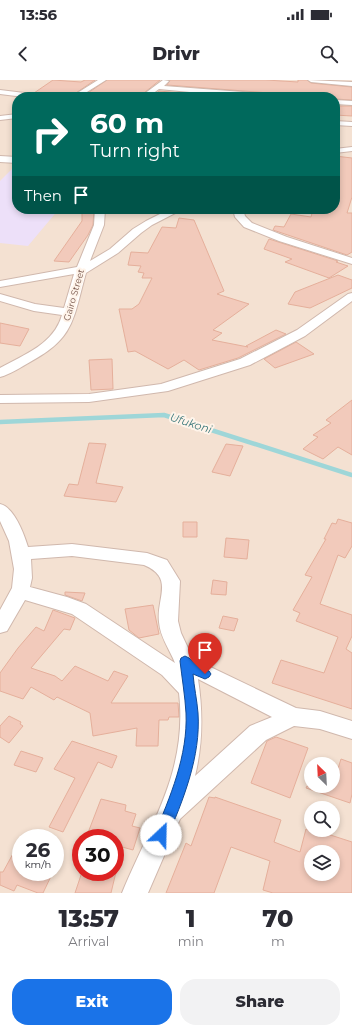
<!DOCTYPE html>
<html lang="en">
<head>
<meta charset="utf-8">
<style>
  :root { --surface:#fff; --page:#f2f2f3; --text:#2b2b33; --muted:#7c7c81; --accent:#1a73e8 }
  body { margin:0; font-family:Montserrat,sans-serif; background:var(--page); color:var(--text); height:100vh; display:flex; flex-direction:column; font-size:15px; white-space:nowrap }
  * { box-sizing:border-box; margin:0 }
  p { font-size:13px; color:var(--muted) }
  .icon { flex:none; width:22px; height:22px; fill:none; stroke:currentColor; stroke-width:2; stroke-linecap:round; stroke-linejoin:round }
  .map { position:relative; height:813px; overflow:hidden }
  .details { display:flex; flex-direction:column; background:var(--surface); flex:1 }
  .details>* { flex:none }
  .top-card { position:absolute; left:12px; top:12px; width:328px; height:122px; border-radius:16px; box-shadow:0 2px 6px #0003; background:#00695c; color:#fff; overflow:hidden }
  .needle { width:26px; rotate:336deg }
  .tools { position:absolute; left:304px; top:677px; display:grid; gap:8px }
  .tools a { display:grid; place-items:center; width:36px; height:36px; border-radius:50%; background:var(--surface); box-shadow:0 2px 6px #0003; font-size:20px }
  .speed { position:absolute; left:12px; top:749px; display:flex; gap:8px; font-size:20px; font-weight:700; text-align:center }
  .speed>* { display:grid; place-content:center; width:52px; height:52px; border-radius:50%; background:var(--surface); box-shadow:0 2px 6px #0003; line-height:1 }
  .speed small { font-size:10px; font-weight:400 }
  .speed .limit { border:6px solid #d22; background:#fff; color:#111 }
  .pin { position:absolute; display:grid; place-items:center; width:34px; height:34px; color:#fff; margin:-41px -17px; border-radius:50% 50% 50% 0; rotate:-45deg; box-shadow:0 0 4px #0007 }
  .pin .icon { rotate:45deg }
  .me { position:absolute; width:44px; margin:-22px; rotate:24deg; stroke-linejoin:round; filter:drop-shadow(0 0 3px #0008) }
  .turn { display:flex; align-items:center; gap:14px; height:84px; padding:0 12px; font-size:18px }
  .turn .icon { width:52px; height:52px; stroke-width:2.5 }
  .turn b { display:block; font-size:28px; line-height:34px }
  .then { display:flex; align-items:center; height:38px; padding:0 12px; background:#0003; gap:8px; font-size:15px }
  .eta { display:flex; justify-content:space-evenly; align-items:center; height:68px; text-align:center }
  .eta b { font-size:24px; font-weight:800; line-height:28px }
  .cta { display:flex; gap:8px; margin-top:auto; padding:8px 12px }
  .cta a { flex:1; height:46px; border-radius:16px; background:var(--accent); color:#fff; font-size:16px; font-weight:800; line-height:46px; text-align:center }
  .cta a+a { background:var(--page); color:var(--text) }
  .status { display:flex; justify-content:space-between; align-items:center; height:28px; padding:0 20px; background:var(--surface); direction:ltr }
  .status svg { height:11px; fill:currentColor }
  header { display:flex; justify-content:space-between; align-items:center; height:52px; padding:0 12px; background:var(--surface); font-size:18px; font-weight:800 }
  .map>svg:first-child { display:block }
  .residential { fill:#f4e1d2; fill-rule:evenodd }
  .education { fill:#ede0f9 }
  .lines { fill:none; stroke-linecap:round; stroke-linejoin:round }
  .stream { stroke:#9ed6d8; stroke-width:4.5 }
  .building { fill:#f2cabb; stroke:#e5af9b; fill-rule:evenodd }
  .minor-casing { stroke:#d0b8ad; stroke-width:2 }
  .minor { fill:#fff; fill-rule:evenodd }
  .route { fill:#1a73e8; stroke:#114b97 }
  .labels { text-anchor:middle; stroke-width:4; stroke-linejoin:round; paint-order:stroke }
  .far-street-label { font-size:9px; fill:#755449; stroke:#fff4ea }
  .water-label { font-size:11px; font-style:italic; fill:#3c787b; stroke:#fff4ea }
</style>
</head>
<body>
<div class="status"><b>13:56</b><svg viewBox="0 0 49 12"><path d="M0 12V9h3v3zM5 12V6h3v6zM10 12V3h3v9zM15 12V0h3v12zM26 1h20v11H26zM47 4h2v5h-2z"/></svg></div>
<header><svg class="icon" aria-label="back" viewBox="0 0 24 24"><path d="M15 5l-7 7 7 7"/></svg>Drivr<svg class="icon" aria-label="search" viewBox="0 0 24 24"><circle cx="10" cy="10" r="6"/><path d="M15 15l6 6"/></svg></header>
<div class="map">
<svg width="352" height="813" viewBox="0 0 352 813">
  <rect width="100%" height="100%" fill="#fcf0e4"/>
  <path class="residential" d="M0,0H352V813H0ZM17,17H335V129H17ZM311,684H333V706H311ZM311,728H333V750H311ZM21,758H55V792H21ZM81,758H115V792H81ZM311,772H333V794H311Z"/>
  <path class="education" d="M17,84V129H59L28,166L0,163V101Z"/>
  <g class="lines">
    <path class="stream" d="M0,342L164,335L352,395"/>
  </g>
  <path class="building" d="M53,0L81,2L85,0H95L70,17L34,13Z
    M107,0H160L139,17H82Z
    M170,0H266L298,2V0H307L311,3L352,7V20L335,19V17H293L286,16L282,14L167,5Z
    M159,11L226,17H151Z
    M337,26H352V36L335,35Z
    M335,76L352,78V117L347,133H352V172L347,175L273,150L275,146L284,147L291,134L311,137L313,129H335Z
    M82,129H94L93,145L88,155L69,182L54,181L82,141Z
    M179,138L194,140L224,211L217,214L249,224L213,250L222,253L212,260L248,267L246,266L276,250L286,254L238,278L199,290L184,280L168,289L135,271L128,272L119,229H132L139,224L152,198H142L144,193L138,192L141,186L128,185L131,172L148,173L162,147L176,148Z
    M269,159L338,181L336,182L348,186L329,198L285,182L292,179L264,169Z
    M338,195L352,200V208L310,228L288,224L295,212Z
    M0,243L29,249L20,266L0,263Z
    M296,262L314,274L275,288L264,279Z
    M112,279L113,309L91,310L89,280Z
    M352,320V375L338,367L323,379L303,369L318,357L313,355L331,343L326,340Z
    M89,363L106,364L96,403L123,407L116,422L64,416L69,404L78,405Z
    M226,364L243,366L230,396L212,392Z
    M338,439L352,443V466L345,478L338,475L320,524L352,535V556L346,569L352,573V629L272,603L281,580L324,593L338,557L296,541L300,533L293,530L312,497L305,495L326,459H324L332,443L336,444Z
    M183,442H197V457H183Z
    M226,458L249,460L247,479L224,477Z
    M213,500L227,502L226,515L211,514Z
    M65,512L85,513L82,521L65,515Z
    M153,525L159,554L139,558L129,550L125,529Z
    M53,530L75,538L70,550L64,549L31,588L55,596L62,601L75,586L108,601L114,591L128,596L111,623H178L179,637H169L168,640H159L158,666H136L137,648L93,656L90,633L57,617L54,620L31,607L23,619L0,611V593L18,568L36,547L44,551Z
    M223,536L238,539L234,551L219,548Z
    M9,636L21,642L20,644L23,646L9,663L0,657V646Z
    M276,657L308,668L290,718L251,703L267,661Z
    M72,661L117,676L112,688L98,682L63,752L49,747L75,698L54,689Z
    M21,671L43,678L36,692L14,685Z
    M341,679L352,683V714L350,723L306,708L307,706H333V691L337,692Z
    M209,717L215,718V717L281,740L274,762L300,772L306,749L317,753L318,751L352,762V813H273L263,810L270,781L231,767L214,813H166L186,763L191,766ZM311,772H333V794H311Z
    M101,719L126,725L125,731L136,734L132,746L140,748L133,770L115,765V758H86Z
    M21,759V792H53L43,813H38L17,805L14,811L0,805V792H3Z
    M82,792H116L111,813H75Z"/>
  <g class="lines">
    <g class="minor-casing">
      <path id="minor" d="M98,0H106L79,17H71Z
        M163,0L169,1L164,6L282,15L285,17H241L159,9L148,17H140Z
        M308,0L352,2V6L311,2Z
        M0,10L41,15L44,17H24L0,14Z
        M335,20L352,21V25L335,24Z
        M17,34V38L0,40V36Z
        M335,41L352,42V46L335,45Z
        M352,67V71L335,73V69Z
        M0,76L17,77V83L0,82Z
        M95,129H105L104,145L90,181L110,169L133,149L146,141L170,129H183L152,145L141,153L118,173L86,193C73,239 75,258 30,282C21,287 11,294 0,297V288C25,274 54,264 62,235L34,231L0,221V214L35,224L64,228L74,194L0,207V201L77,187L94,145Z
        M233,129H243L245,136L252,143L287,157L352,178V184L279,161L244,147L235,137Z
        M352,213V221L305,256L250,285L168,311L89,322L0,323V315L89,314L161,304L240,279L297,250L348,214Z
        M0,424C14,427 24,454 28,467L72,464L147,473L167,480L180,501L178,541L181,553L188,568L202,583L296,628L320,631L352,641V659L320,649L294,646L266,660L180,739L148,813H122C150,745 188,691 179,613L162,595L72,534L25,520L7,551L0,553V530L12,508L14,489L9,461L0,441ZM72,476L144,485C175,498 156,518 159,542C160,557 170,570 175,583L86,524L67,517L30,507L32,498L31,479ZM198,599L272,637L250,646L195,696C203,663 203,632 198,599Z"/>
    </g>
    <use href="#minor" class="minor"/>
  </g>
  <path class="route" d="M185,576L189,578L199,586L209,591L211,594L209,597L205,599L193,594C194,607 197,620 198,633C201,676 183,721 166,760L161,762L156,760L154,755C170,718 188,675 186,633C185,616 182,598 180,581L181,578Z"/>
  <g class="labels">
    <g class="far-street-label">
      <text transform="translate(74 215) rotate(-74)" y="3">Gairo Street</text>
    </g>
    <g class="water-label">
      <text transform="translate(191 343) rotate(18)" y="4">Ufukoni</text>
    </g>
  </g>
</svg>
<div class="tools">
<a><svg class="needle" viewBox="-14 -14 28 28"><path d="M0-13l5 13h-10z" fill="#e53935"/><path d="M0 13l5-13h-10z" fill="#7c7c81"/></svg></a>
<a><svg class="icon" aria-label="search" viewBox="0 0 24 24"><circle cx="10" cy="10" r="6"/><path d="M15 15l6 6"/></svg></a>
<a><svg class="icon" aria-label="layers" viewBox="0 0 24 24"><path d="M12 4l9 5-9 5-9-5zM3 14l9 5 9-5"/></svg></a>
</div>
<div class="speed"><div>26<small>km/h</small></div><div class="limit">30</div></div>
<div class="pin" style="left:205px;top:594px;background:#d93025"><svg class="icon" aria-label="arrive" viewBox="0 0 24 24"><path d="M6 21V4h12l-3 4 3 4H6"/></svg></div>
<svg class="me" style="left:161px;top:755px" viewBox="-20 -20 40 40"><circle r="19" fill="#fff"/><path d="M0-13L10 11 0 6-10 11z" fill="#1a73e8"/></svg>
<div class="top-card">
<div class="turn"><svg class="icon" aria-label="right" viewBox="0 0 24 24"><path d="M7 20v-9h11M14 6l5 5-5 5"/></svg><div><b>60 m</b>Turn right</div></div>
<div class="then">Then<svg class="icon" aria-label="arrive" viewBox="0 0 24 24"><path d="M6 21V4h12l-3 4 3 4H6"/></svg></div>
</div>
</div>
<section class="details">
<div class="eta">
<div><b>13:57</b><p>Arrival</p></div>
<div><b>1</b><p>min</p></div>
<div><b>70</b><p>m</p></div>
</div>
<div class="cta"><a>Exit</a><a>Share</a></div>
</section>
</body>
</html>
